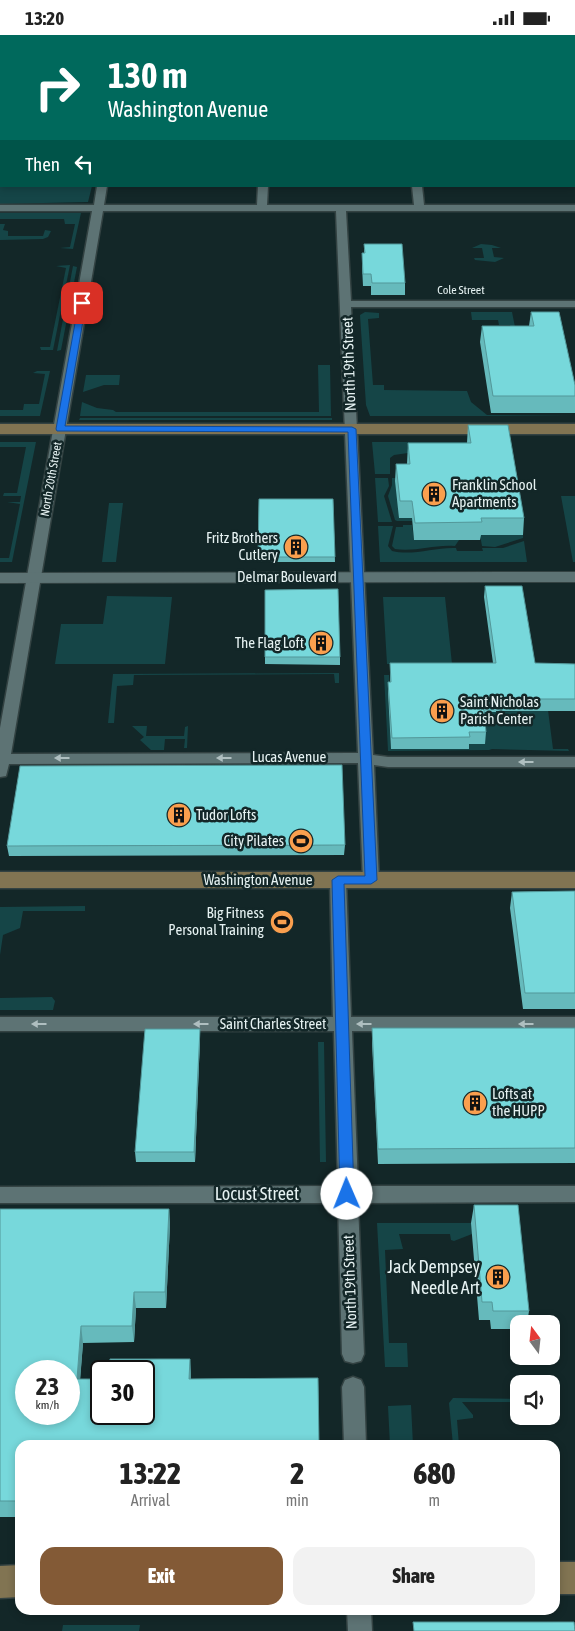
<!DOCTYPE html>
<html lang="en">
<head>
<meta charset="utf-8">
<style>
  :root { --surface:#fff; --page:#f2f2f2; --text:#222; --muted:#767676; --accent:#835a36 }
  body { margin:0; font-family:"Asap Condensed",sans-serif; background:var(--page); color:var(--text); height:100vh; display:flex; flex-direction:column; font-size:19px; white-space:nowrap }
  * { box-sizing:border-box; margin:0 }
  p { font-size:16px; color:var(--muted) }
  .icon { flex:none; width:28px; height:28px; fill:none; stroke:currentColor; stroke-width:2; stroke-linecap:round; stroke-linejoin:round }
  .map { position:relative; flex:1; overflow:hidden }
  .drawer { position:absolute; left:15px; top:1405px; width:545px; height:175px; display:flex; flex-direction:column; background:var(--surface); border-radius:15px; box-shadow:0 2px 8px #0003 }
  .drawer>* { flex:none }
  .guide { position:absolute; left:0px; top:0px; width:575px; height:152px; box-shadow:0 2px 8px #0003; background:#00695c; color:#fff; overflow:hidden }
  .needle { width:32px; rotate:345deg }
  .fabs { position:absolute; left:510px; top:1280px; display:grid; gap:10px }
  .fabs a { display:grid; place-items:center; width:50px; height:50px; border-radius:10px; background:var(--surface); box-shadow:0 2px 8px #0003; font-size:25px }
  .speed { position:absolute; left:15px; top:1325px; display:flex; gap:10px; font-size:25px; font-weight:700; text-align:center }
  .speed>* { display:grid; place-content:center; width:65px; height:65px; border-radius:50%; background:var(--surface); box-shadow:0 2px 8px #0003; line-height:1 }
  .speed small { font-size:12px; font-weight:400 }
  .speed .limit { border:2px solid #111; border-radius:8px; background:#fff; color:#111 }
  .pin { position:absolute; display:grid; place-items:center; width:42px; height:42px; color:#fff; margin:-21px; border-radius:10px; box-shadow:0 2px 8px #0006 }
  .me { position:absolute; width:55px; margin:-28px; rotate:359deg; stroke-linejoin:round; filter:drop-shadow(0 0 4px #0008) }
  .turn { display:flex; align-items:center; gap:18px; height:105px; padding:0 25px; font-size:22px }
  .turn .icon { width:65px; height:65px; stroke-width:2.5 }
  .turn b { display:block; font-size:35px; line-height:42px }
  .then { display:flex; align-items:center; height:48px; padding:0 25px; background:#0003; gap:10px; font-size:19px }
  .eta { display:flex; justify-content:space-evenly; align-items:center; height:85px; text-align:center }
  .eta b { font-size:30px; font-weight:800; line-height:35px }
  .cta { display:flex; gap:10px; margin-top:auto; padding:10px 25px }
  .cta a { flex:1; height:58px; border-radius:15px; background:var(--accent); color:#fff; font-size:20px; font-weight:800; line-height:58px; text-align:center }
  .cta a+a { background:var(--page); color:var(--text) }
  .status { display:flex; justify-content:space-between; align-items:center; height:35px; padding:0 25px; background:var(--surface); direction:ltr }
  .status svg { height:14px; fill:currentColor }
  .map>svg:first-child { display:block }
  .green { fill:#154547 }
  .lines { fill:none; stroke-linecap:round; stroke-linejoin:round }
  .minor-casing { stroke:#334242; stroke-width:3 }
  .tertiary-casing { stroke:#334242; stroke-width:2 }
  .secondary-casing { stroke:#334242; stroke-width:3 }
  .minor { fill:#5d7374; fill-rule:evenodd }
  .tertiary { fill:#5d7374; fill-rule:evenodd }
  .secondary { fill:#817452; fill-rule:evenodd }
  .wall { fill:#66babc; fill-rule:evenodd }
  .shaded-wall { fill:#539799 }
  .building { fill:#77d8db; stroke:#539799; fill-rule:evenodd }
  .oneway { fill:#afbfc0 }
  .route { fill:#1a73e8; stroke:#114b97 }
  .labels { text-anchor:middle; stroke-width:5; stroke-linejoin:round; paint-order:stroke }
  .far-street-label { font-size:12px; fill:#e6f2f2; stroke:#132728 }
  .street-label { font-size:15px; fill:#e6f2f2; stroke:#132728 }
  .poi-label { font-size:15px; fill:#e6f2f2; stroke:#132728; text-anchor:start }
  .near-street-label { font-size:18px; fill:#e6f2f2; stroke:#132728 }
  .near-poi-label { font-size:18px; fill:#e6f2f2; stroke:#132728; text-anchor:end }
</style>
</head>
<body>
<div class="status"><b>13:20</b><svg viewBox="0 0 49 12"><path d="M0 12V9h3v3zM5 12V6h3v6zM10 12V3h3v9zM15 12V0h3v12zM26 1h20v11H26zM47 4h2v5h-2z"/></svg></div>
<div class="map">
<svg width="575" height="1596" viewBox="0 0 575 1596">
  <rect width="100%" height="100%" fill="#132728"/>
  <path class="green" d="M0,0H28L1,1V151H92L88,167L0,169Z
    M0,178H81L73,214L60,213L70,212L75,189H65L64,184H0Z
    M0,189H5L3,195L8,196V201H43L45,195L51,196L48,202L43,204L0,205Z
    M481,209L492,210L501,213H492L494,222L504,223L495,227L475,225L474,223H484L482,213H472Z
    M70,230L53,315H41L40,312H50L66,233L56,231Z
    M73,231L77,232L61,315L57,316Z
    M365,277L379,278V283L368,284L373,350H384V355L467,356L471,367L487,380L575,381H370L366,370L360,280Z
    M471,277H512L515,292L511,293L510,290H499L498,285H472Z
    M318,330H330L331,381H80L82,367L97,373L113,375L116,377H319Z
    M37,336H50L40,381H0V375H23L24,369H39L45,339L33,338Z
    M86,340H120L119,350H104L83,357Z
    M80,383H332V385H79Z
    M0,407H36L12,527H0V523H9L20,469L7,467H20L21,461H3L4,458H17L26,412H0Z
    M372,407H467L468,415L422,416L394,420L390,423V439H375Z
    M375,443H388L389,451L384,461L392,487H378Z
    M392,443H409L399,483H412V486H397L395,485L388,461L392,450Z
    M561,461H575V527H573Z
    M109,468H123L116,527H102Z
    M403,490H412L414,505H459L455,511C435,509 416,517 395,514L392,511L396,492H403Z
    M378,491H393L388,511L392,516C413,521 435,512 456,513L457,516H483L482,513H503L524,506L527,527H380Z
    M480,500H523V503L495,512L482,511Z
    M107,561L172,562L165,629H55L61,589H103Z
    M383,562H445L452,629H387Z
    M339,638V648H335L334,639L134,640L133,650L117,651L114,688H108L113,639Z
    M384,640H389L390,658L388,659L391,714L468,709L482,677L548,675L553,714H568L569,716L492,714L489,715L388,716Z
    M132,691H147L146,701H184L185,692L188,691L187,713H184L185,704H165L164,715H151L140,705L144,702Z
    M85,871V876H23L20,893L3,900L0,920V872Z
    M52,962L55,966L53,975H0V963Z
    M318,1007H324L326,1127H320Z
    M377,1188H472V1199L454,1206L451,1205L450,1199H399L403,1214L385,1215L389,1308H407L408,1332H385Z
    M453,1363L519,1364V1367H462L473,1380V1383L457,1385L459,1410H453L449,1368Z
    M411,1370L413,1410H390L388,1371Z
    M63,1590H140L139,1596H62Z"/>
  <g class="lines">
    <g class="minor-casing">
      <path id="minor" d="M39,0H48V1H40Z
        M501,0H509V1H501Z
        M574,52H575V58H574Z
        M574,85H575V91H574Z
        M574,134H575V144H574Z
        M97,151H107L104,170H257L258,151H268L267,170H414L412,151H422L424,170H575V176H346L351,266H575V272H351L373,720L388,722H575V732H388L374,730L379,845L377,849L371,851L365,849L363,845L358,728L9,729L6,741L0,742V693L92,176H0V170H94ZM103,176H336L358,718L11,719Z
        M338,839L344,841L346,845L351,982H575V996H352L358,1151H575V1167L358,1168L364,1319L361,1326L353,1328L345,1326L342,1319L338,1168H0V1152L338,1151L334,996H0V982H333L330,845L332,841Z
        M353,1342L361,1345L364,1352L366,1410H344L342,1352L345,1345Z
        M347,1575H371L372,1596H348Z"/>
    </g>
    <g class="tertiary-casing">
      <path id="tertiary" d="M575,537V547L0,548V538Z"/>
    </g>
    <g class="secondary-casing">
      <path id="secondary" d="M0,389H575V399H0Z
        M0,837H575V853H0Z
        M555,1527H575V1559H555Z
        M20,1530V1562L0,1563V1531Z"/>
    </g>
    <use href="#minor" class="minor"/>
    <use href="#tertiary" class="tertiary"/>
    <use href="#secondary" class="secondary"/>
  </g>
  <path class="wall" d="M364,209L405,248V260H371V251H363L362,231V218H364Z
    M531,277L575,361V378H491L480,307L482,291H529Z
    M468,390L524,483L523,500H481L480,505H414L412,483H399L395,446L396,429H407L408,408H467Z
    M259,464H333L335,527H258Z
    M485,551L535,628L575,629V676H496V677H484L486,697L485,709H469V714H391L388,658V647H390V628H493L484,562Z
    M265,555L340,622V630L265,629Z
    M345,810L344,820L9,821L7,811Z
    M575,856V974H523L510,873L512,857Z
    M372,993H575V1128L378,1129L372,1008Z
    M200,994V1004L195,1127H136L135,1117Z
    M474,1170L529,1276L527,1289H519V1294H491L490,1285H479L471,1188Z
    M0,1174H169L170,1190L166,1273H136L134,1307L83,1308L80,1344H101V1379H144V1336H109L110,1324H190L191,1344L318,1343L319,1410H20V1482H0ZM26,1336H69V1379H26Z"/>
  <path class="shaded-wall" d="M200,994V1004L195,1127L194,1117Z
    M169,1174L170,1190L166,1273L165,1257Z
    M134,1257L136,1273L134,1307L132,1291Z
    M81,1291L83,1308L79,1360L77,1344Z
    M190,1324L191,1341V1360L189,1344Z"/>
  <path class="building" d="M286,0H336V1H286Z
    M364,209H402L405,248H372L371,239H363L362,218H365Z
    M531,277H559L575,350V361H493L482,291H534Z
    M468,390H508L524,483H481L482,487L415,488L412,466H400L396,429H410L408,408H471Z
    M259,464H333L335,522H258Z
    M485,551H522L535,628L575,629V664H497V666H483L486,697H469L470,702L392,703L388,647H391L390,628H496Z
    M338,554L340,622H265V555Z
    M342,730L345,810L7,811L20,731Z
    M575,856V958H525L512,857Z
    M372,993H575V1113L378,1114Z
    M145,994H200L194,1117H135Z
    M474,1170H518L529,1276H493L492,1267H482Z
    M0,1174H169L165,1257H134L132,1291H81L77,1344H101V1379H144V1336H109L110,1324H190L189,1344L318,1343L319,1410H20V1466H0ZM26,1336H69V1379H26Z
    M413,1587H574L575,1596H414Z"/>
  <defs><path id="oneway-solid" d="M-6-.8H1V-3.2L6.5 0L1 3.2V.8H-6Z" transform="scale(1.25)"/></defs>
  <g class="oneway">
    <use href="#oneway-solid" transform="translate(62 723) rotate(180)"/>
    <use href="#oneway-solid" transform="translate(224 723) rotate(180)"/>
    <use href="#oneway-solid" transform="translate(526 727) rotate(-180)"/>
    <use href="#oneway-solid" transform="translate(39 989) rotate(-180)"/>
    <use href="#oneway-solid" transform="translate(201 989) rotate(180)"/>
    <use href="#oneway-solid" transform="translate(364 989) rotate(180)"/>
    <use href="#oneway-solid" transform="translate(526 989) rotate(180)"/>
  </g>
  <path class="route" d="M79,266L86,268L65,391L352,392L356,394L377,845L371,849H344L354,1159L352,1163L347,1165L342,1163L340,1159L332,845L338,841H365L348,397L57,396L56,394Z"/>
  <defs>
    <g id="building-disc" transform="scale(1.25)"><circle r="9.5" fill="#fa9f4e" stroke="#132728"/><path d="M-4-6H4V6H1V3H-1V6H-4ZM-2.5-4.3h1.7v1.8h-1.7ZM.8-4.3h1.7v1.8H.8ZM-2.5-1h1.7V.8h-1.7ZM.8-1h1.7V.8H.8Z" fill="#111"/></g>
    <g id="stadium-disc" transform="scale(1.25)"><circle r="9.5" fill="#fa9f4e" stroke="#132728"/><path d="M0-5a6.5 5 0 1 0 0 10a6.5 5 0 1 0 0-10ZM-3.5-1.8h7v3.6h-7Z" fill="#111"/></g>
  </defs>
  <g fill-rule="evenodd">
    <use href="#building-disc" x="434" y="459"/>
    <use href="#building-disc" x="296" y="512"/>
    <use href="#building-disc" x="321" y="608"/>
    <use href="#building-disc" x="442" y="676"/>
    <use href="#building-disc" x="179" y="780"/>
    <use href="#stadium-disc" x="301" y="806"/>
    <use href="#stadium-disc" x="282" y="887"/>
    <use href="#building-disc" x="475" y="1068"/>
    <use href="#building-disc" x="498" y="1242"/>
  </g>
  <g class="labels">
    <g class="far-street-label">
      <text x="461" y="259">Cole Street</text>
      <text transform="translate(51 444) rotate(-80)" y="4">North 20th Street</text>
    </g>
    <g class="street-label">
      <text transform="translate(349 329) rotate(-92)" y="5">North 19th Street</text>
      <text x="287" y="547">Delmar Boulevard</text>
      <text x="289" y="727">Lucas Avenue</text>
      <text x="258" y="850">Washington Avenue</text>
      <text x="273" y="994">Saint Charles Street</text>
      <text transform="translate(350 1247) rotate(-92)" y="5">North 19th Street</text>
    </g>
    <g class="poi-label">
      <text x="452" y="455">Franklin School<tspan x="452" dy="17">Apartments</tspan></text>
      <text x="278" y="508" text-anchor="end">Fritz Brothers<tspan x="278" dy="17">Cutlery</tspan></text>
      <text x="304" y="613" text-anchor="end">The Flag Loft</text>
      <text x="460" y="672">Saint Nicholas<tspan x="460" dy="17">Parish Center</tspan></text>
      <text x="196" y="785">Tudor Lofts</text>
      <text x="284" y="811" text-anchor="end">City Pilates</text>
      <text x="264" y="883" text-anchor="end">Big Fitness<tspan x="264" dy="17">Personal Training</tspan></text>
      <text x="492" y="1064">Lofts at<tspan x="492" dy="17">the HUPP</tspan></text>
    </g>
    <g class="near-street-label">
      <text x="257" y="1165">Locust Street</text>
    </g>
    <g class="near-poi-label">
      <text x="480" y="1238">Jack Dempsey<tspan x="480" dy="21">Needle Art</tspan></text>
    </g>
  </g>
</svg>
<div class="fabs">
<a><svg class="needle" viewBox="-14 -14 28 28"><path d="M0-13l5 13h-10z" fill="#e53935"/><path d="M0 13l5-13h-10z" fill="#767676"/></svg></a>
<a><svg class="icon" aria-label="sound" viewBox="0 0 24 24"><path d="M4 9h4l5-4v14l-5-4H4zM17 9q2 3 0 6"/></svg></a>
</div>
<div class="speed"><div>23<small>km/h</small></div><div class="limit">30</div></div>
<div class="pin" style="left:82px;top:268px;background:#d93025"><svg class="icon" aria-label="arrive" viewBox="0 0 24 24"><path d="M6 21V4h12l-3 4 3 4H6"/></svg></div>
<svg class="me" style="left:347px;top:1159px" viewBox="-20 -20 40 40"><circle r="19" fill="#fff"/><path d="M0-13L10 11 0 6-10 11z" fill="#1a73e8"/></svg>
<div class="guide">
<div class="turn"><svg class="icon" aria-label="right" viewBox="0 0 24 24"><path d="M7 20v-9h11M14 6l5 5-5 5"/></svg><div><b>130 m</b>Washington Avenue</div></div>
<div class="then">Then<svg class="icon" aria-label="left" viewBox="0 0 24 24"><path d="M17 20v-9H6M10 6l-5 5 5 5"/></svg></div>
</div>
<section class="drawer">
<div class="eta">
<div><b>13:22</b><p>Arrival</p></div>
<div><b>2</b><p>min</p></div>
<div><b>680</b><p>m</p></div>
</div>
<div class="cta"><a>Exit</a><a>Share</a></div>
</section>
</div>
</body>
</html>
